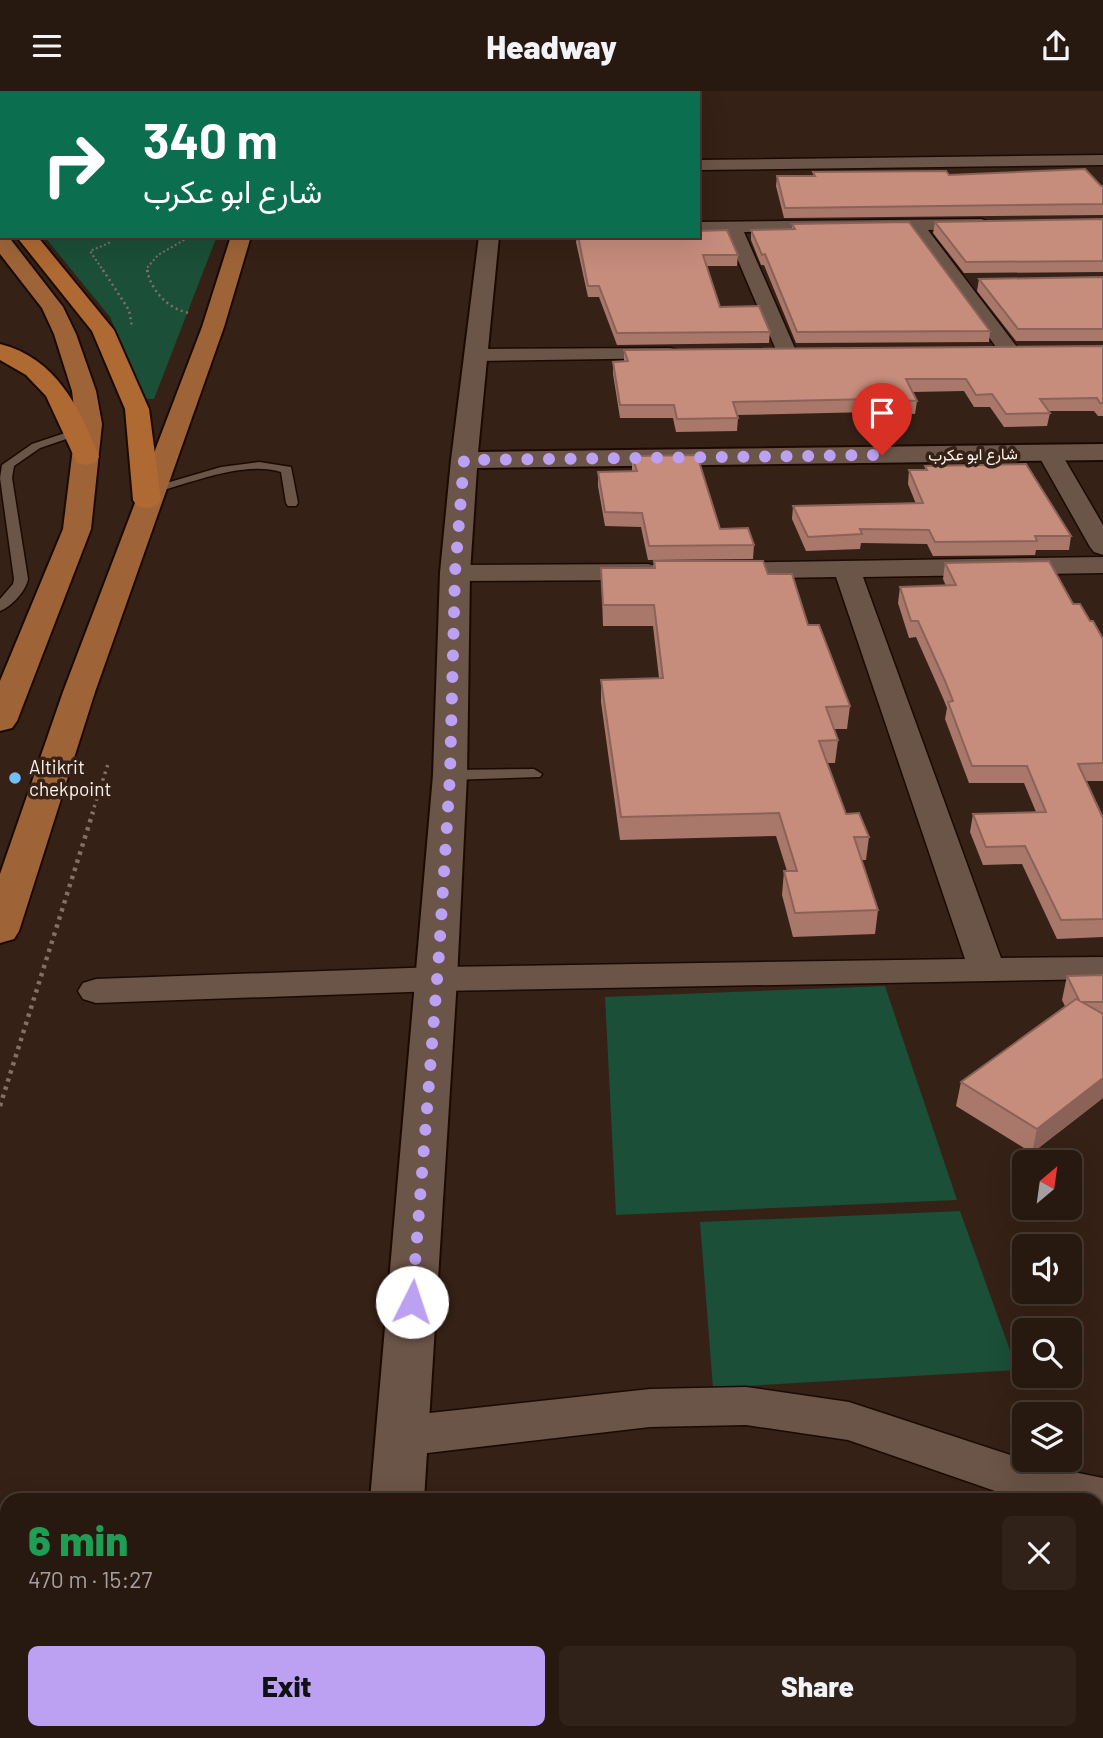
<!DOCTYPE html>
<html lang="en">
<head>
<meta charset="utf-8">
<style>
  :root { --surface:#281910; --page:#302219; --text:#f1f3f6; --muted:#a5a09f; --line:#443830; --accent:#bca0f2 }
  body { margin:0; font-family:Barlow,Vazirmatn,sans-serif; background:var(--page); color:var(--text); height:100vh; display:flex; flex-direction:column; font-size:26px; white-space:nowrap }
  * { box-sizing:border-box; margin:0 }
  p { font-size:23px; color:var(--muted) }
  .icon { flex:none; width:38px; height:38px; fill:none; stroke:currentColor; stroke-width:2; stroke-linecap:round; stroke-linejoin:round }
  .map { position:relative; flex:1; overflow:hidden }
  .drawer { position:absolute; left:0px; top:1402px; width:1104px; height:247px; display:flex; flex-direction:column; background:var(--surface); border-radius:21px 21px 0 0; box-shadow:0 7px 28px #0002,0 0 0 2px var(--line) }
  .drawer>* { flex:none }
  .banner { position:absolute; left:0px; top:0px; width:700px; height:147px; box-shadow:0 7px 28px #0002,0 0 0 2px var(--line); background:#0b6e4f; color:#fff; overflow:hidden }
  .needle { width:46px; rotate:29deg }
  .fabs { position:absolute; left:1012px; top:1059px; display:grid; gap:14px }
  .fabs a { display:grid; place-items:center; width:70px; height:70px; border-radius:10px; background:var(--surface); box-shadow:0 7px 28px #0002,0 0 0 2px var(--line); font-size:35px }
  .pin { position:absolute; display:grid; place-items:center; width:60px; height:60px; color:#fff; margin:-72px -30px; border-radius:50% 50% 50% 0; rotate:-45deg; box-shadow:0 0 7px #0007 }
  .pin .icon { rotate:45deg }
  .me { position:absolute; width:77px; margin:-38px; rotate:4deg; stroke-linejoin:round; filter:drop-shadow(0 0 5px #0008) }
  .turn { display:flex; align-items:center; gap:24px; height:147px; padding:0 28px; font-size:32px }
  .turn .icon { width:91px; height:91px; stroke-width:2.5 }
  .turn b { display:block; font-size:49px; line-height:60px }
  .round { display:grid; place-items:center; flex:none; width:74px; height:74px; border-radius:10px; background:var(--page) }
  .summary { display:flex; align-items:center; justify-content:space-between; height:119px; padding:0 28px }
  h1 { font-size:42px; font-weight:800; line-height:52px; color:#1e9e55 }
  .primary-button { display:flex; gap:14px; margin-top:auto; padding:14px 28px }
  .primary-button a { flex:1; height:80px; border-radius:10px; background:var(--accent); color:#111; font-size:28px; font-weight:800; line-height:80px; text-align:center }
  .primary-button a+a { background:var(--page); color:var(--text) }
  header { display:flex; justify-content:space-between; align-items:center; height:91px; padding:0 28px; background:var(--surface); font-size:32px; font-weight:800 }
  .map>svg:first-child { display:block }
  .green { fill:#1b4f37 }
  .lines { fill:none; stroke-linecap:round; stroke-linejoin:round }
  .service-casing { stroke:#1c0a02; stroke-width:3 }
  .minor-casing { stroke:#1c0a02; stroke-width:3 }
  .tertiary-casing { stroke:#1c0a02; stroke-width:4 }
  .primary-casing { stroke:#1c0a02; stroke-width:4 }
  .trunk-casing { stroke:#1c0a02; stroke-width:4 }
  .path-far3 { stroke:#807067; stroke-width:2; stroke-dasharray:2 2.5; stroke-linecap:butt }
  .path-far2 { stroke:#807067; stroke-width:2.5; stroke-dasharray:2 3.5; stroke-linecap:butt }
  .path-far1 { stroke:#807067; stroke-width:3.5; stroke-dasharray:2.5 4.5; stroke-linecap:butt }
  .path { stroke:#807067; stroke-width:4.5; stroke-dasharray:3.5 5; stroke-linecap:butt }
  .service { fill:#6b5448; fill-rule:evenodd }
  .minor { fill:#6b5448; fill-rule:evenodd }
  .tertiary { fill:#6b5448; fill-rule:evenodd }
  .primary { fill:#9e6437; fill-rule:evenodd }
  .trunk { fill:#af6932; fill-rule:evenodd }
  .wall { fill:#aa786b }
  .shaded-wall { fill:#8b6257 }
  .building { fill:#c68c7c; stroke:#8b6257; stroke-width:2 }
  .route { stroke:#bca0f2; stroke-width:12; stroke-dasharray:0 21.6 }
  .poi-dot { fill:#71c1f5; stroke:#352116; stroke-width:2.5 }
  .labels { text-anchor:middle; stroke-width:7; stroke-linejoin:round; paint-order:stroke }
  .far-street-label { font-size:16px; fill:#fdf2ec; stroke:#352116 }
  .poi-label { font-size:19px; fill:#fdf2ec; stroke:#352116; text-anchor:start }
</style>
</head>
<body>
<header><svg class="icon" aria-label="menu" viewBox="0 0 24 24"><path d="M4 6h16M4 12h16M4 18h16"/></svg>Headway<svg class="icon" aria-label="share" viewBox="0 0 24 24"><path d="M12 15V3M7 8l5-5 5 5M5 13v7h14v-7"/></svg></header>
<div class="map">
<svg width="1103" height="1647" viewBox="0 0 1103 1647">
  <rect width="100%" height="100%" fill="#352116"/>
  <path class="green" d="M44,145H217L154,308H141L135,284L110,226Z
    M885,895L957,1109L616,1124L605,906Z
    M960,1120L1017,1279L713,1297L700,1131Z"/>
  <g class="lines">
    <g class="service-casing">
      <path id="service" d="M77,338L81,339V343L40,357L14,375L12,387L28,488C26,500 11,516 0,520V508L13,493L14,488L0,387L2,374L32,353Z
        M259,371L291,376L298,412L296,415H288L286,412L281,381C244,369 189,393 152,402L146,398L221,376Z
        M534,678L542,683L540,686L450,689L442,684L450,679Z"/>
    </g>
    <g class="minor-casing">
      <path id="minor" d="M1103,64V74L698,79V69Z
        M982,128L991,133L988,137L928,139L1020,260L1016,264H1002L910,139L744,141L797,262L793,266H779L726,141H698V131Z
        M670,257L677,259L681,263L677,267L477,270L470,268L466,264L470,260L477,258Z
        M1049,355L1057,357L1061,362L1103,434V464L1094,461L1090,456L1037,362L1041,357Z
        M1103,466V482L863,486L1001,867L1103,866V888L437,900L96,912L83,908L78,900L83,892L96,888L437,876L965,868L836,486L718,488L709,486L705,480L709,474L718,472Z
        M648,473L657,475L661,481L657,487L648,489L455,490L446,488L442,482L446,476L455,474Z
        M746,1296L849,1311L1044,1375L1103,1387V1429L1097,1428V1409H1021L848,1349L746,1334L650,1336L402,1365L385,1359L378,1345L385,1331L402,1325L650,1298Z"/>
    </g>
    <g class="tertiary-casing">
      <path id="tertiary" d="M493,0H509V2H493Z
        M479,145H499L478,361L1103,353V369L477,377L470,482L467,684L457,888L424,1409H370L433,684L440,482L451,369Z
        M350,1642H410L409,1647H349Z"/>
    </g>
    <g class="primary-casing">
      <path id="primary" d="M268,0H284V2H268Z
        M0,143L8,145L63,216L76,243L96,300L102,333L91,438L17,630L12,637L0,640V590L63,438L76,333L72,300L54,243L42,217L0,163Z
        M231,145H251L224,236L95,601L19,840L14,848L0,852V783L63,601L202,236Z"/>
    </g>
    <g class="trunk-casing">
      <path id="trunk" d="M141,0H159L140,2Z
        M182,0H200L181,2Z
        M0,77H2L0,88Z
        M0,111L2,112V125L0,124Z
        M16,145H37L114,239L149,318L161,409L157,415L147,417L137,415L133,409L125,318L92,240Z
        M0,253C56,267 80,317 99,366L95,372L86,374L77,372L46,305L26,284L0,269Z"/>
    </g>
    <path class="path-far3" d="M226,2L228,0
      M104,181L90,160L109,152L107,145
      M148,181L147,177L158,164L191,145"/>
    <path class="path-far2" d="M103,179L129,219L132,236
      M147,179C151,200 169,219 190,222"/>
    <path class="path-far1" d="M92,723L108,673"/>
    <path class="path" d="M0,1015L93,721"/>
    <use href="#service" class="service"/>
    <use href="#minor" class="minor"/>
    <use href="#tertiary" class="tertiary"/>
    <use href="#primary" class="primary"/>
    <use href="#trunk" class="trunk"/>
  </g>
  <path class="wall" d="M813,81L949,84L1103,95V124L784,127L776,95L777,85H813Z
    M1103,128V181L964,182L933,142L935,131Z
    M792,133L990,240L989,251L796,252L764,174H761L751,149V139L792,138Z
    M577,145H698L738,164L737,175H706L720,216L770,241L769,252L617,254L599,206H588L576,151Z
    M1103,186V250H1016L977,200L979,188Z
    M1103,255V325H1098L1094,320H1048L1050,322L1047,335L1004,336L990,316H974L964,300L912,301L917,310L915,323L871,321L737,324L738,327L737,340L676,341L673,327H620L613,283V271L624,270V259Z
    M632,365L720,438L754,454L753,468L648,469L641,436L605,435L598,395V381L632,380Z
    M925,375L1071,445L1069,459H1036L1035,464L933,465L927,453L861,452L860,458L806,460L792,428L793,415L916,413L908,393L909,379H925Z
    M654,470L768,483L808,534L850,615L847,638H834L838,649L835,672H827L846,723L869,746L866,769H862L878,819L875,843L793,846L782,804L784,780H787L776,745L620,749L601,611V589L659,587L653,535H603L601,477H653Z
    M945,472L1073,513L1090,530L1103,548V690H1086L1103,727V846L1057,848L1022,773L983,774L970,741L973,723L1036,721L1024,692H969L945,628L947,617L943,607L916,546L909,547L898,512L900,496L946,495L943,488Z
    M1103,884V1007L1032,1062L956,1015L961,991L1065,915L1062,909L1067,885Z
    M828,1642H1097L1103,1647H829Z"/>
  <path class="shaded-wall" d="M1103,987V1007L1032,1062L1037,1038Z"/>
  <path class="building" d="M1085,78L1101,95H1103V113L785,117L777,85H815L813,81L946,80L949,84Z
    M1103,128V170L966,171L935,131Z
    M909,131L990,240L797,241L765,163L762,164L751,139L795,138L792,133Z
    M727,139L738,164H703L720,216L759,215L770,241L617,242L599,195H588L578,145H698V140Z
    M1103,186V238H1018L979,188Z
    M1103,255V312H1100L1097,307L1040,308L1050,322L1006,323L992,303L976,304L966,288H906L917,310L873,308L733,311L738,327L677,328L674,314H620L613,271L628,270L624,259Z
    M697,364L720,438L748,437L754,454L649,455L642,422L605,421L598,381L637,380L632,365Z
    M1026,373L1071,445H1035L1037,450L935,451L929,439L860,438L862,443L808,446L793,415L923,412L909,379H927L925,375Z
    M654,470H763L768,483H792L808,534H819L850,615L826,616L838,649L819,650L846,723L859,722L869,746H854L878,819L795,822L784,780H797L779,722L621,726L601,589L663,587L654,514H603L601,477H655Z
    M1049,470L1073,513H1080L1090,530H1093L1103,548V672L1078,673L1103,727V828L1061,829L1025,755L986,756L973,723L1046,721L1027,675H972L948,611L953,610L945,590L918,530H911L900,496L956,494L945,472Z
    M1103,884V911H1082L1103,923V987L1037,1038L961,991L1076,908L1079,909L1067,885Z
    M1097,1587L1103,1604V1647H838L837,1642H1097Z"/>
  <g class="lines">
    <path class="route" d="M412,1211L439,863L450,684L455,482L464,369L882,364"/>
  </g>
  <circle class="poi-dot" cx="15" cy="687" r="7"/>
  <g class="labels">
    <g class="far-street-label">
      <text transform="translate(973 363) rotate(-1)" y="6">شارع ابو عكرب</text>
    </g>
    <g class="poi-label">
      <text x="29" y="683">Altikrit<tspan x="29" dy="22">chekpoint</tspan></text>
    </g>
  </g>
</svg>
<div class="fabs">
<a><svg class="needle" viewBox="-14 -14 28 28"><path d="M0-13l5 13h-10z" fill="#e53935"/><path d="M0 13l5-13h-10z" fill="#a5a09f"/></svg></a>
<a><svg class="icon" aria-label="sound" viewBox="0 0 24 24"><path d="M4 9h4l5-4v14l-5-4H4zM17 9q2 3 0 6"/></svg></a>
<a><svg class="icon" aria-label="search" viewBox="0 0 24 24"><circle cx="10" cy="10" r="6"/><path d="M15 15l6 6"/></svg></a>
<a><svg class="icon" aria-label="layers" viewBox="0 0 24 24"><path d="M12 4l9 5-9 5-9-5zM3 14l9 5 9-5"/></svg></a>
</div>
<div class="pin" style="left:882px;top:364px;background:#d93025"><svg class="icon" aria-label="arrive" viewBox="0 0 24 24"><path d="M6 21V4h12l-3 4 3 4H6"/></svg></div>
<svg class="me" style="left:412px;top:1211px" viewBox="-20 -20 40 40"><circle r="19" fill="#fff"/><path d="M0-13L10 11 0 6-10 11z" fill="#bca0f2"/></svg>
<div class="banner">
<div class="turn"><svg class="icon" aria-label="right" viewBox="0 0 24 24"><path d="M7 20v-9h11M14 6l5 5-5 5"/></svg><div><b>340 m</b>شارع ابو عكرب</div></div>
</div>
<section class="drawer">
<div class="summary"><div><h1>6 min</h1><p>470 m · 15:27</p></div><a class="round"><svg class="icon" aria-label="close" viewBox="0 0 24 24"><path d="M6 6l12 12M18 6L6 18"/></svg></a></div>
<div class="primary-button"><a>Exit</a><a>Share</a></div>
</section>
</div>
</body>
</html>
